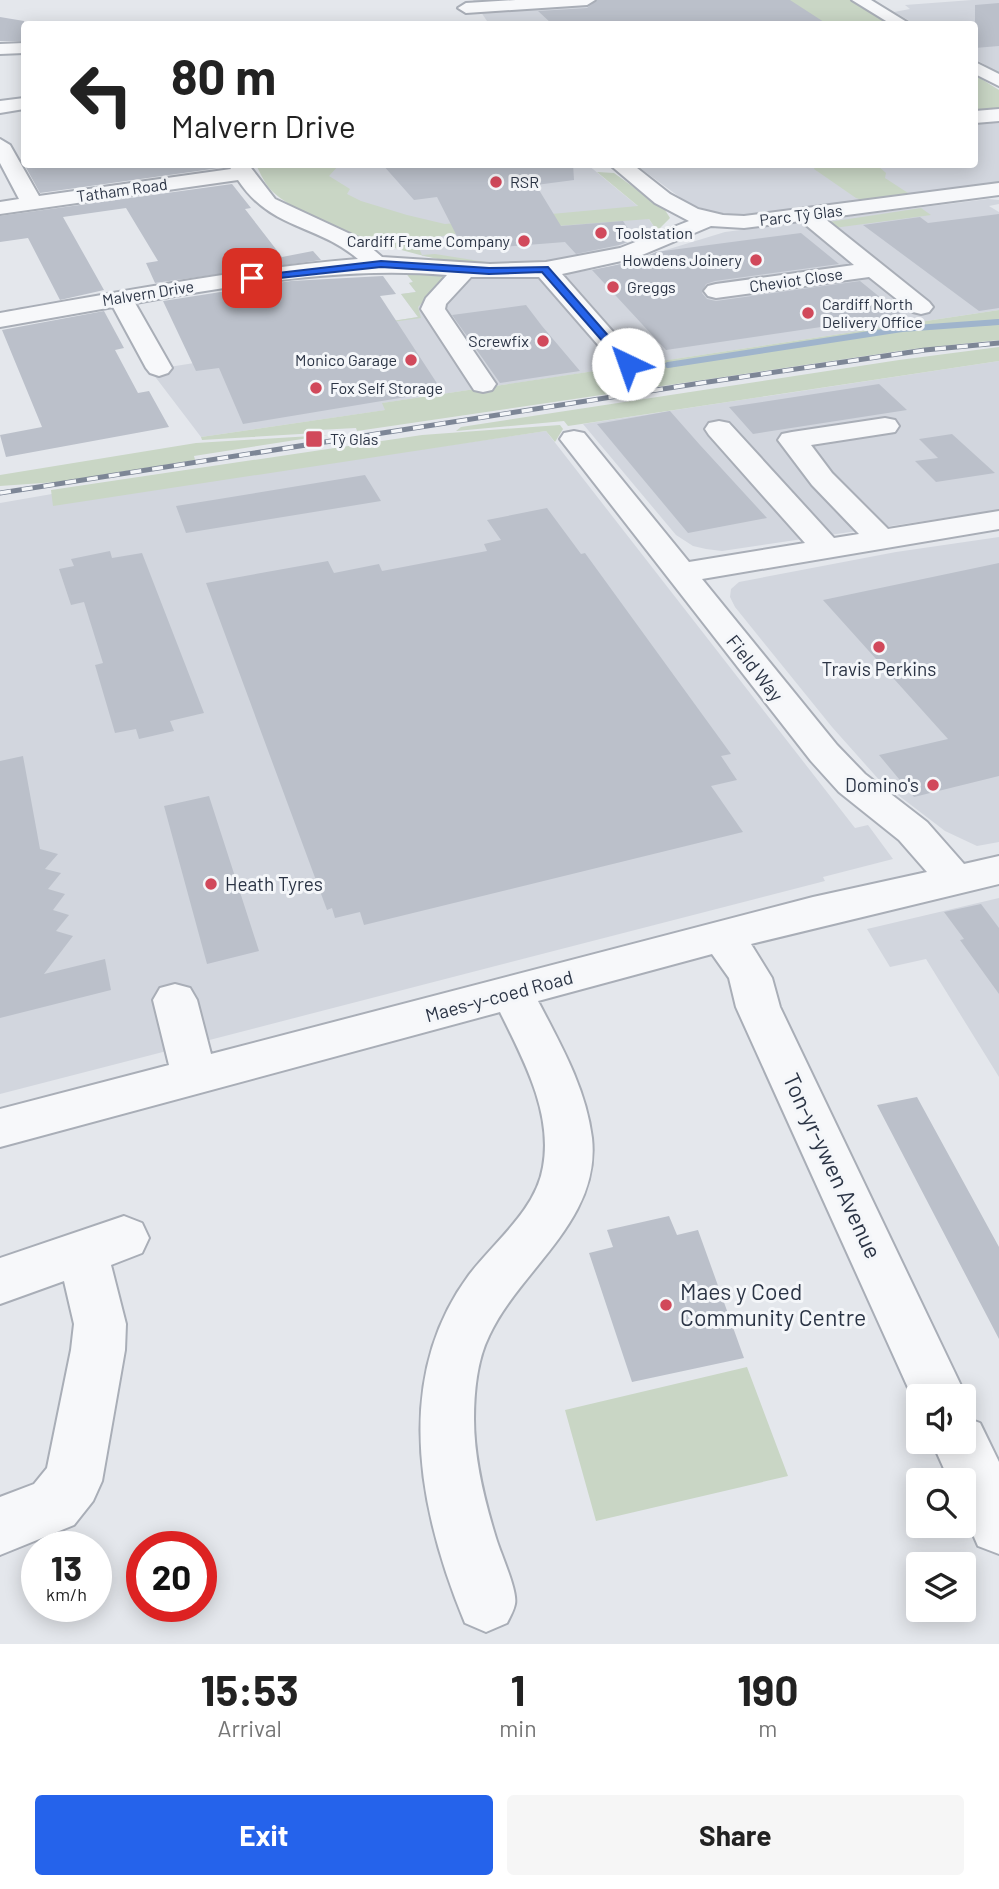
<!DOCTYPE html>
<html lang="en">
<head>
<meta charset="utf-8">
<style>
  :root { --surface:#fff; --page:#f6f6f6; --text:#222; --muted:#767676; --accent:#2563eb }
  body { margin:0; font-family:Barlow,sans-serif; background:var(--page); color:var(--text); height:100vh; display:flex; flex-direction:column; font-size:26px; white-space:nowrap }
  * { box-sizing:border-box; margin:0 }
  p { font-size:23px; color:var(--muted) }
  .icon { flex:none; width:38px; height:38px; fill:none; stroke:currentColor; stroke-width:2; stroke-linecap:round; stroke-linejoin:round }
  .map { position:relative; height:1644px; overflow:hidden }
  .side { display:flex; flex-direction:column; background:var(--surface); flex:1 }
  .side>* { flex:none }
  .top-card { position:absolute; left:21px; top:21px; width:957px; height:147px; border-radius:7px; box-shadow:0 4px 18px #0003; background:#fff; color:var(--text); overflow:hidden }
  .tools { position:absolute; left:906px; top:1384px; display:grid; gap:14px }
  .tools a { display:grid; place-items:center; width:70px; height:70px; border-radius:7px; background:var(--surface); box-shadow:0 4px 18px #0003; font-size:35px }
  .speed { position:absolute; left:21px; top:1531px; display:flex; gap:14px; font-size:35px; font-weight:700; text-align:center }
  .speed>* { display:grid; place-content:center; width:91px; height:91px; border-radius:50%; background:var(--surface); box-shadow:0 4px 18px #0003; line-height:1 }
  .speed small { font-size:18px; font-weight:400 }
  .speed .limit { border:10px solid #d22; background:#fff; color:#111 }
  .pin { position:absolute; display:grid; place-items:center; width:60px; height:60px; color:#fff; margin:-30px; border-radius:14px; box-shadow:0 4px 10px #0006 }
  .me { position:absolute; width:77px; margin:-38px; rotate:318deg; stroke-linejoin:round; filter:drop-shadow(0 0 5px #0008) }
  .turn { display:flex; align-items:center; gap:24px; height:147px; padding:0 35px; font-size:32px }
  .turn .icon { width:91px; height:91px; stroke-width:2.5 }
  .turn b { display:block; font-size:49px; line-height:60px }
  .eta { display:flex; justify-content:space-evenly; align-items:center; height:119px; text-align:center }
  .eta b { font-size:42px; font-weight:700; line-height:49px }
  .action { display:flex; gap:14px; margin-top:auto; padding:14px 35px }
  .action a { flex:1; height:80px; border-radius:7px; background:var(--accent); color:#fff; font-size:28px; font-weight:700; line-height:80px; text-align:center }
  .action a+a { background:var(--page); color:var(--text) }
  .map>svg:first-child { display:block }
  .built { fill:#d2d6de }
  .green { fill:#c9d6c5 }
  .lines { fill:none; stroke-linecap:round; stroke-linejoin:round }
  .stream-far1 { stroke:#9fb4cc; stroke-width:5 }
  .stream { stroke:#9fb4cc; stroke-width:6 }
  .building { fill:#bbc0ca }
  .minor-casing { stroke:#a9aeb7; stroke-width:4 }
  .minor { fill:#f7f8fa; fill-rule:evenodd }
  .rail-casing { stroke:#7d8696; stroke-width:5 }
  .rail { stroke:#f4f6f9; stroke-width:3.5; stroke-dasharray:11; stroke-linecap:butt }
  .route { fill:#2563eb; stroke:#184099; stroke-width:2 }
  .poi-dot { fill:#d1495b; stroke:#f4f6f9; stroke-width:2.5 }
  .labels { text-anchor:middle; stroke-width:6; stroke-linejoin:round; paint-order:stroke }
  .far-poi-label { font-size:16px; fill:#2b3445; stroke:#f4f6f9; text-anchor:start }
  .far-street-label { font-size:16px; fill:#2b3445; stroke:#f4f6f9 }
  .street-label { font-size:19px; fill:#2b3445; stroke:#f4f6f9 }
  .poi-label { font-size:19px; fill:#2b3445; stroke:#f4f6f9 }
  .near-street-label { font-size:23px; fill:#2b3445; stroke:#f4f6f9 }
  .near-poi-label { font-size:23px; fill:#2b3445; stroke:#f4f6f9; text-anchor:start }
</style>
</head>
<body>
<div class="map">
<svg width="999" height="1644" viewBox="0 0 999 1644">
  <rect width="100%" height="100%" fill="#e4e7ec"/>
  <path class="built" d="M473,0H658L689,24H489Z
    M972,0H999V73L975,59V24H915L894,12L910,9L905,5Z
    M999,120V183L900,195L854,165L975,164V122Z
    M320,165H588L651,217L648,218L657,231L603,252L563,260L492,264L422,256L413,236L345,199Z
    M636,165H829L878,198L745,215L721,214L689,204Z
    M988,199L999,200V204L989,206L999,212V310L383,403L386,410L201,437L150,370L341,340L335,330L418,317L401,294L416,292L409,283L413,282L405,272L388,274L385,271L443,273L498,279L540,278L610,267L725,232Z
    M999,361V510L722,551L706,549L693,546L676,535L583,424Z
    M546,431L855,828L868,825L893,859L823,877L825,881L0,1094V503L52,494L186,484Z
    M999,537V842L977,846L945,831L881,782L832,727L735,607L730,597L731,589L739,582L896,552Z
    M999,898V1077L926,959L890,967L867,929Z"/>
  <path class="green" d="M630,0H851L890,24H659Z
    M975,75L999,90V111L975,113Z
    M256,165H339L329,176L350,189L347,194L361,201L407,215L445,224L638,206L597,172L614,173L665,210L670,218L657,231L649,219L454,234L416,241L422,255L435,254L492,263C449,272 306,224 273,192C265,185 261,174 256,165Z
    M816,165H877L886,173L885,178L908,193L904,198L871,203L856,198L814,169Z
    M921,208L931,215L834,228L829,222Z
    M385,271L443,273L446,278L418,307L421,318L335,330L418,317L401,294L416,292L409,283L413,282L405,272L388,274Z
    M999,310V340L913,349L357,431L356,428L318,430L317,433L202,440L201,437L385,410L382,403Z
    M999,347V361L568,426L564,421L456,431L461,427L899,360Z
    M560,425L563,429L555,442L546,431L53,506L51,490L422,435Z
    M328,435L194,456L195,460L57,482L0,486V475L196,443Z
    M747,1367L788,1476L596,1521L565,1410Z"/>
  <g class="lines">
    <path class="stream-far1" d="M985,323L999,322"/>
    <path class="stream" d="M668,365L902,329L999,322"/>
  </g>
  <path class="building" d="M597,0H790L827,24H552L538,11L587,8Z
    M999,3V46L975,48V5Z
    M0,17L24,21V41H0Z
    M24,164H216L219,168L40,193Z
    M382,164H573L574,180L536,185L561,226L623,221L635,239L619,245L576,254L565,242L464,250L437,197L414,200Z
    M232,184L251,208L245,209L282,257L313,251L321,260L155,283L146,263L158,261L126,208L63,217L104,290L60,300L28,238L0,242V216Z
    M999,214V308L979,311L863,225L920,217L928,223Z
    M801,233L839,264L715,281L706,284L702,293L707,299L716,301L860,281L902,315L666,350L592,270L636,261L656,252Z
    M383,276L396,294L380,296L442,391L243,424L219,368L196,371L163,301L291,281Z
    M526,305L542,326L580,371L500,383L452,315Z
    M104,311L124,348L115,350L138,393L149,391L169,427L6,457L0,435L42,427L2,330Z
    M879,384L907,410L753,434L729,407Z
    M670,411L700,445L767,518L688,533L597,424Z
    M952,434L995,473L936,482L915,461L938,458L919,439Z
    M365,475L381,501L186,533L176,506Z
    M547,508L581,554L585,553L731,754L721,756L737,780L711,786L743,832L364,925L360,912L335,918L332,908L327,910L206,583L328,561L334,573L379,564L382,571L487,551L484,544L501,540L487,520Z
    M110,551L112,558L142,553L204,713L170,721L174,731L139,739L136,729L115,733L95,665L103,663L84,602L71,605L59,569L74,566L71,559Z
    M999,563V776L914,797L879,755L948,739L823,600Z
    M23,756L40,849L58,854L45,869L61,873L48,889L65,894L53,910L69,915L56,931L73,936L44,974L105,959L111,990L0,1018V761Z
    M209,796L259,951L207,964L164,806Z
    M981,904L999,928V994L960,940L964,939L944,912Z
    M917,1097L999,1247V1339L877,1105Z
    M669,1216L677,1235L698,1230L744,1358L632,1382L589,1253L613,1247L607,1230Z"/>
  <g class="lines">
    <g class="minor-casing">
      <path id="minor" d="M516,0H595L587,5L466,13L458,8L466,3Z
        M852,0H871L910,24H891Z
        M24,43V53L0,54V44Z
        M975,62L999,74V86L975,74Z
        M24,98V109L0,113V101Z
        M999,109V121L975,123V111Z
        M0,139L10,145L39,196L231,169L228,164H248L275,199L361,239L382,257L490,264L546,262L620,248L689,221L655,203L609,164H632L670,194L698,209L723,215L744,216L999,183V195L824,218L929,302L933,307L929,312L921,314L913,312L869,277L716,298L708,296L704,291L708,286L716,284L854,265L801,221L744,228L711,226L635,258L562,274L637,359L641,364L637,369L628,372L619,369L539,277H471L446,304L445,309L496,384L492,390L483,392L474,390L421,309L426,298L447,275C342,266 238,285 135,303L172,368L168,373L159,376L150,373L146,368L113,307L0,327V313C119,292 237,269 358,259C317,224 271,230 238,180L0,214V202L19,199L0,163Z
        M885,418L895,420L899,426L895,432L811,445L832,473L888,529L999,511V529L702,579L837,745L865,774L927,822L964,864L999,856V884L751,944L772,978L780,1007L966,1396L964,1401V1396H919V1412L736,1007L729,978L712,954L538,1001C561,1045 586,1089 592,1138C601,1221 520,1269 489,1336C477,1360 474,1392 474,1419C474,1459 484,1499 496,1538C500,1552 518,1591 515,1604C514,1610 510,1617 507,1623L486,1632L465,1623C419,1512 392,1379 469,1275C494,1242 536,1210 543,1167C553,1113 523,1059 500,1012L0,1147V1109L169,1065L153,1000L160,988L175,984L190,988L197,1000L211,1054L813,897L927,872L899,840L839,792L811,761L560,439L564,433L574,431L584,433L689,562L805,543L709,435L705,429L709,423L719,421L729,423L834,538L859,534L812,485L778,440L782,434L792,432Z
        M124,1216L142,1223L149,1238L142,1253L111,1265L126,1324L125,1350L102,1481L93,1501L74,1525L0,1555V1497L34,1484L47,1468L71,1350L74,1324L64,1281L0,1304V1258Z
        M964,1417L980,1423L999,1462V1554L978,1546L964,1514V1480H949L932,1442H964Z"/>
    </g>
    <use href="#minor" class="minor"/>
    <g class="rail-casing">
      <path id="rail" d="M0,493L701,383L925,350L999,343"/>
    </g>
    <use href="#rail" class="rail"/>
  </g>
  <path class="route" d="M381,261L489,268L548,267L633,364L624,366L542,272L489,274L381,267L252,281L247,278L252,276Z"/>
  <g class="poi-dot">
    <circle cx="496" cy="182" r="7"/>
    <circle cx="601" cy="233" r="7"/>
    <circle cx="524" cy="241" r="7"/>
    <circle cx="756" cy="260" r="7"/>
    <circle cx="613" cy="287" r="7"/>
    <circle cx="808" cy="313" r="7"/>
    <circle cx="543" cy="341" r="7"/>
    <circle cx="411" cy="360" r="7"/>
    <circle cx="316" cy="388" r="7"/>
    <rect x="305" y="430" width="18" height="18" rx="3.5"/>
    <circle cx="879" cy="647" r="7"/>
    <circle cx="933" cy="785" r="7"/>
    <circle cx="211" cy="884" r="7"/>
    <circle cx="666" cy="1305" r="7"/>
  </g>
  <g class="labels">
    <g class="far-poi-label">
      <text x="510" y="188">RSR</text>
      <text x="615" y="239">Toolstation</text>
      <text x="510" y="247" text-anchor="end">Cardiff Frame Company</text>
      <text x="742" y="266" text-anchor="end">Howdens Joinery</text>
      <text x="627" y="293">Greggs</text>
      <text x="822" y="310">Cardiff North<tspan x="822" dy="18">Delivery Office</tspan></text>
      <text x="529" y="347" text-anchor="end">Screwfix</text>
      <text x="397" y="366" text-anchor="end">Monico Garage</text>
      <text x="330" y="394">Fox Self Storage</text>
      <text x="330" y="445">Tŷ Glas</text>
    </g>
    <g class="far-street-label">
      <text transform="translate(122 190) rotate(-8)" y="6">Tatham Road</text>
      <text transform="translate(801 215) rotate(-7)" y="6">Parc Tŷ Glas</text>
      <text transform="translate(796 280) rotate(-8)" y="6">Cheviot Close</text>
      <text transform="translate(148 293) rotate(-9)" y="6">Malvern Drive</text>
    </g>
    <g class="street-label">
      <text transform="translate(755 668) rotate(52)" y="7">Field Way</text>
      <text transform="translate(499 996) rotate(-15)" y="7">Maes-y-coed Road</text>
    </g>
    <g class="poi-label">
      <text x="879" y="676">Travis Perkins</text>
      <text x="919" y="792" text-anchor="end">Domino's</text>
      <text x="225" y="891" text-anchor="start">Heath Tyres</text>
    </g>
    <g class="near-street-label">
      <text transform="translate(832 1166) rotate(65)" y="8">Ton-yr-ywen Avenue</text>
    </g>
    <g class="near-poi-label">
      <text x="680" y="1300">Maes y Coed<tspan x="680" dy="26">Community Centre</tspan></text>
    </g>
  </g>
</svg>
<div class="tools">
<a><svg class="icon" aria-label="sound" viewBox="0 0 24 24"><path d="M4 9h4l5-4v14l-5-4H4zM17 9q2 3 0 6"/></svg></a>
<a><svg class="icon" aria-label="search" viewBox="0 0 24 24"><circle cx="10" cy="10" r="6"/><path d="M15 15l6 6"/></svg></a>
<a><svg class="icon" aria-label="layers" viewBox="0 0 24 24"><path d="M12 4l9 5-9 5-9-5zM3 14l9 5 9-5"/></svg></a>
</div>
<div class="speed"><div>13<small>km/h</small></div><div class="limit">20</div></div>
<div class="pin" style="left:252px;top:278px;background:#d93025"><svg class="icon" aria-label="arrive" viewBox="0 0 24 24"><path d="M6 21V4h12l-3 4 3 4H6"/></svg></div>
<svg class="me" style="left:628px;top:364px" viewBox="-20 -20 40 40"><circle r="19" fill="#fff"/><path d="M0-13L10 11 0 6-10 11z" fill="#2563eb"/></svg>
<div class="top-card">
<div class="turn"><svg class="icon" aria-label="left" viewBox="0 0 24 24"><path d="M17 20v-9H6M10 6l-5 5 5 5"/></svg><div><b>80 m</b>Malvern Drive</div></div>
</div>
</div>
<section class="side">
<div class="eta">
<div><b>15:53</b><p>Arrival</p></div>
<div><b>1</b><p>min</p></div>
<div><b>190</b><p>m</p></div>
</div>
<div class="action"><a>Exit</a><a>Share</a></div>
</section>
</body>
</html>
